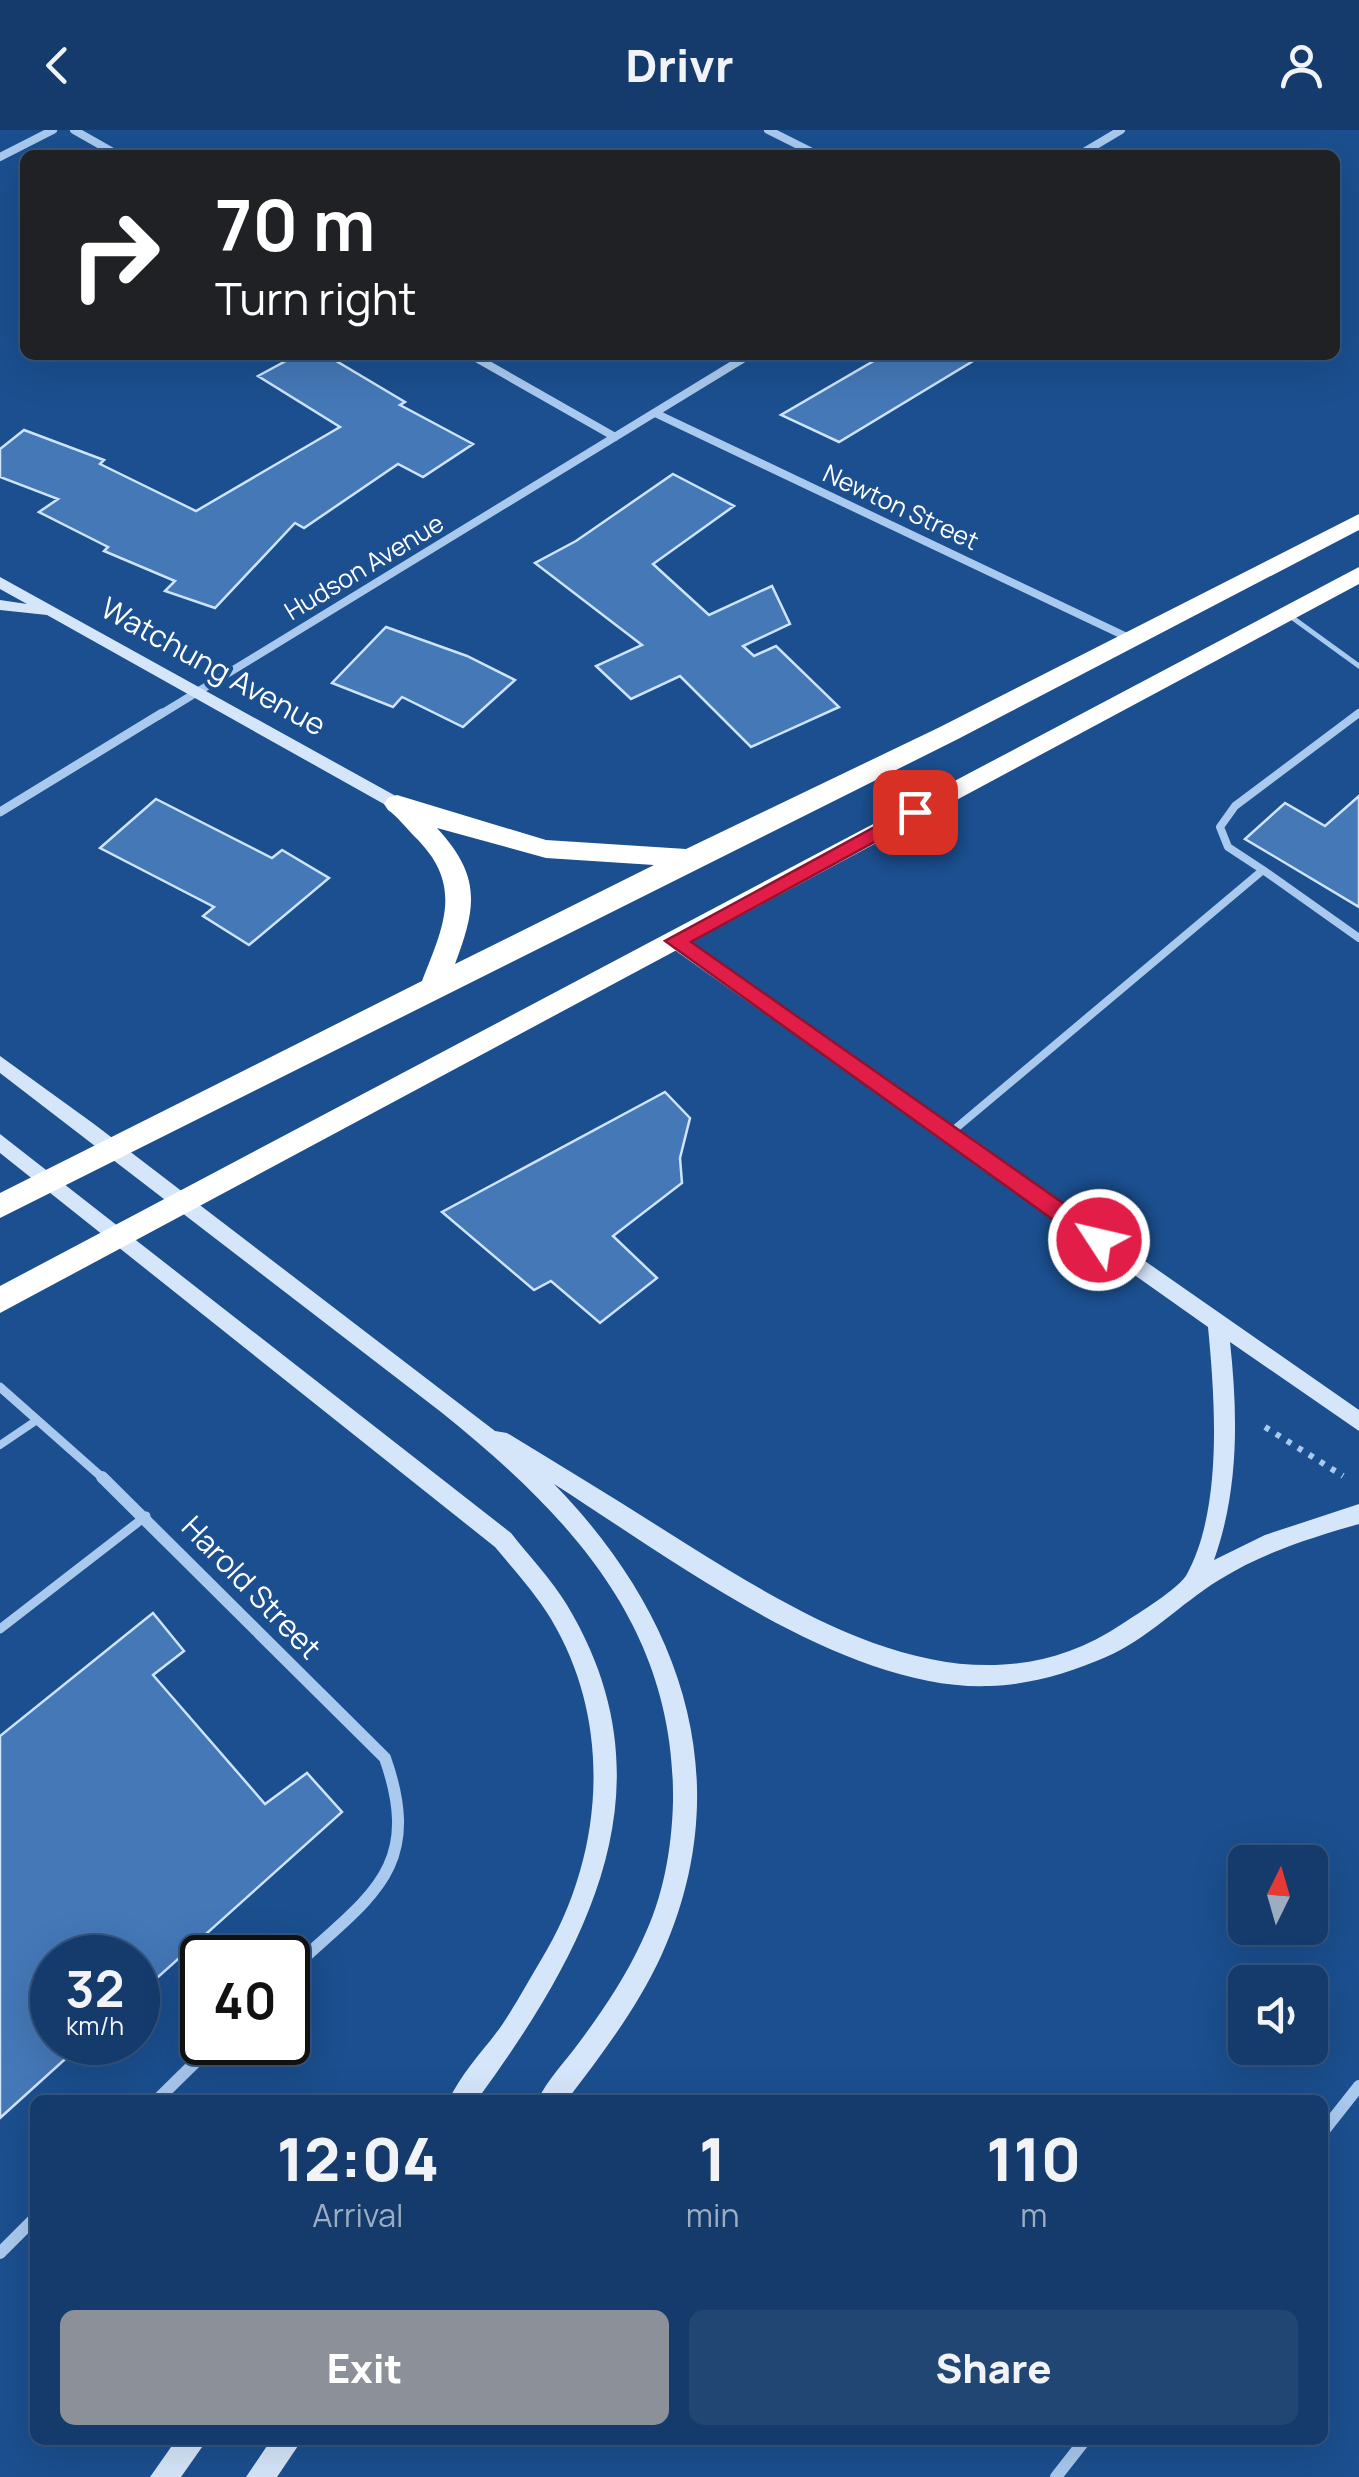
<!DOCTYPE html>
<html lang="en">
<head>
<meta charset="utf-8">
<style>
  :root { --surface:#143b6b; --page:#214673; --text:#f1f3f6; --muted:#9dadc1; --line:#33557e; --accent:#8c9099 }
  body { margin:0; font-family:Manrope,sans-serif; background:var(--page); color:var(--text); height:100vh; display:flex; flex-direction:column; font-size:38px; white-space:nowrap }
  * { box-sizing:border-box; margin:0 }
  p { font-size:32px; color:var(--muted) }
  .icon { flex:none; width:55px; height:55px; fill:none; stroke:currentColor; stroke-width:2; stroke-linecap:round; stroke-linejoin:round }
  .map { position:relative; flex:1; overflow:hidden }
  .drawer { position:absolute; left:30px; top:1965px; width:1298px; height:350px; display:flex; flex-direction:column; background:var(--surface); border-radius:15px; box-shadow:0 10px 40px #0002,0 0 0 2px var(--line) }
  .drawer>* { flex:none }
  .banner { position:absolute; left:20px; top:20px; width:1320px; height:210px; border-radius:15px; box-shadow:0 10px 40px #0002,0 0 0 2px var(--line); background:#202124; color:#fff; overflow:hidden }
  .needle { width:65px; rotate:5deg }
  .controls { position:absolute; left:1228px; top:1715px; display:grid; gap:20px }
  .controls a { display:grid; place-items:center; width:100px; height:100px; border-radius:15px; background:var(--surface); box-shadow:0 10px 40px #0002,0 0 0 2px var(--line); font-size:50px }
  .speed { position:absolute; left:30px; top:1805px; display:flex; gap:20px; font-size:50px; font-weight:700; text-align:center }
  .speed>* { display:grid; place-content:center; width:130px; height:130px; border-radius:50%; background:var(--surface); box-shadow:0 10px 40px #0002,0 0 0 2px var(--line); line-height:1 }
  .speed small { font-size:25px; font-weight:400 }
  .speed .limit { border:5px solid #111; border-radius:15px; background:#fff; color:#111 }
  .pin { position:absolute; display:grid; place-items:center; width:85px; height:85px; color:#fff; margin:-42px; border-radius:20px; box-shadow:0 5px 15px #0006 }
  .me { position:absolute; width:110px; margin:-55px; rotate:305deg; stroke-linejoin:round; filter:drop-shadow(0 0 8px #0008) }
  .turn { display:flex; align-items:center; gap:35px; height:210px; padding:0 30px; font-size:45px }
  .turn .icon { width:130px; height:130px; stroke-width:2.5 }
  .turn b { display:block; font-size:70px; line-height:85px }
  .eta { display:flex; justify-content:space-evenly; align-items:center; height:170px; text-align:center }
  .eta b { font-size:60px; font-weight:800; line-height:70px }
  .primary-button { display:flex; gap:20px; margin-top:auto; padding:20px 30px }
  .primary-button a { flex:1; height:115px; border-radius:15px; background:var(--accent); color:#fff; font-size:40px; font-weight:800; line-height:115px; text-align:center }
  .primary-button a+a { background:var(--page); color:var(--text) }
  header { display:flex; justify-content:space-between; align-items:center; height:130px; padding:0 30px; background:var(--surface); font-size:45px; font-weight:800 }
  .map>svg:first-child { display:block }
  .building { fill:#4478b7; stroke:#cfe3fa; stroke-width:2.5 }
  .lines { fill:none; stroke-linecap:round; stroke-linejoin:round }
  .path { stroke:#a9c9ee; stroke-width:6; stroke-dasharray:5 8; stroke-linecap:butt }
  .lane-far2 { stroke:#a9c9ee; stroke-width:5 }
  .lane-far1 { stroke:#a9c9ee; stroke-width:8 }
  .lane { stroke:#a9c9ee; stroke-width:9 }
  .street-far2 { stroke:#a9c9ee; stroke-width:8 }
  .street-far1 { stroke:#a9c9ee; stroke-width:9 }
  .street { stroke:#a9c9ee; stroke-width:12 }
  .secondary { fill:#d6e6fa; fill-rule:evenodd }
  .highway { fill:#fff; fill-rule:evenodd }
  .route { fill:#e11d48; stroke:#92132f; stroke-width:2.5 }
  .labels { text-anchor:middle; stroke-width:8; stroke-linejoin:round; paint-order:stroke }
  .far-street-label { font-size:25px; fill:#fff; stroke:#1b4f8f }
  .street-label { font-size:30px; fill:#fff; stroke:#1b4f8f }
</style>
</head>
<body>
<header><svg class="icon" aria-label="back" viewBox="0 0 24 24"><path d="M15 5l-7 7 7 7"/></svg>Drivr<svg class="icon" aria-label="person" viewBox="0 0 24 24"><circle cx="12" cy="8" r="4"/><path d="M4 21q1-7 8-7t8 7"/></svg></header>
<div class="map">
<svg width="1359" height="2347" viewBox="0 0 1359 2347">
  <rect width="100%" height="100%" fill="#1b4f8f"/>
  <path class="building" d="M297,225H326L405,272L400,275L473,314L423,347L398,334L304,398L295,393L215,478L165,461L175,451L104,421L108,417L39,382L58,369L0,347V319L24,300L104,330L100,334L196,381L340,297L258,246Z
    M884,225H983L839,312L781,285Z
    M673,344L734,376L653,434L709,485L772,456L790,494L743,516L754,526L776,516L839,577L751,617L680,546L631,569L596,536L642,515L535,433L576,411Z
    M386,497L467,526L515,550L463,597L402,567L393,577L332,553Z
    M1359,666V777L1245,709L1285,673L1325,696Z
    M156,669L272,728L282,720L329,748L249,815L203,786L214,777L100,718Z
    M665,962L690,988L680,1028L682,1053L613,1106L657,1148L600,1193L551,1151L534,1160L442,1082Z
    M153,1483L184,1521L153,1545L265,1674L307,1643L342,1682L138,1865V1828H52V1912H84L0,1988V1606Z"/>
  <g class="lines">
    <path class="path" d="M1265,1297L1343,1346"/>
    <path class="lane-far2" d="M1290,486L1359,536
      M1356,586L1359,583"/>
    <path class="lane-far1" d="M1263,740L1228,717L1220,697L1235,676L1359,583
      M949,1004L1263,740L1359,808
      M0,1315L37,1290"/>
    <path class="lane" d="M0,1499L146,1386"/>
    <path class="street-far2" d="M74,0L118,25
      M768,0L818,25
      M1079,25L1121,0
      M0,27L53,0
      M471,225L615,307
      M655,283L1129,508
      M158,586L749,225"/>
    <path class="street-far1" d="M0,682L162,583
      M0,1257L105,1350"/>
    <path class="street" d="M102,1347L385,1628C426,1744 364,1769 288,1843
      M157,1970L216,1912
      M1322,2003L1359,1956
      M0,2123L35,2088
      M1056,2347L1085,2310"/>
    <path class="secondary" d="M0,447L403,670L405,674L403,678H391L47,485L0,480V470L27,474L0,459Z
      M675,804L1359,1280V1301L1230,1212C1238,1285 1239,1360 1214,1430L1265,1405L1359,1374V1394C1310,1408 1262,1423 1219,1450C1180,1474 1148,1509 1106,1527C1069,1543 1029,1555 989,1556C845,1561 672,1429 554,1354C681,1484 740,1650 662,1824C638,1877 602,1924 567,1970H538C547,1950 565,1932 578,1914C602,1882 625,1848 642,1811C663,1768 672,1719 673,1671C675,1496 569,1385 441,1282L0,943V926L94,994L495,1301L507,1303C568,1340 628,1377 688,1415C815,1494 976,1592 1122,1494C1137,1484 1180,1458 1187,1444C1223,1378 1215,1269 1208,1197L669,816L666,811L669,806Z
      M0,1004L511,1403C529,1426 552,1450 567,1475C676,1656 588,1818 477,1970H449C461,1943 485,1919 502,1895C516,1874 528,1852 541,1830C604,1727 614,1594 551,1489C536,1464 514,1440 495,1417L0,1023Z
      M176,2310H207L181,2347H150Z
      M271,2310H302L277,2347H246Z"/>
    <path class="highway" d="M1359,384V400L958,609L0,1088V1063L422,851C444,795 464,755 415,707C406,698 397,686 388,680L384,674L388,668L397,665L546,710L686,719L940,597ZM437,698L546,728L654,735L455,834C477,776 481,746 437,698Z
      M1359,437V454L0,1183V1156Z"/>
  </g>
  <path class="route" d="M915,675L924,682L922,686L691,812L1107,1104V1117H1091L665,811Z"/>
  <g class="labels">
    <g class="far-street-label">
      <text transform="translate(901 377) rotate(25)" y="9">Newton Street</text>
      <text transform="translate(364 437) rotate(-31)" y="9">Hudson Avenue</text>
    </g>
    <g class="street-label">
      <text transform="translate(213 537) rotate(29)" y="10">Watchung Avenue</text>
      <text transform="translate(251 1458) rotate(46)" y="10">Harold Street</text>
    </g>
  </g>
</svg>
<div class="controls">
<a><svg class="needle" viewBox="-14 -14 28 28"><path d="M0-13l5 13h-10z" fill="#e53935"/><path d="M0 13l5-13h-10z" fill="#9dadc1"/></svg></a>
<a><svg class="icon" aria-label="sound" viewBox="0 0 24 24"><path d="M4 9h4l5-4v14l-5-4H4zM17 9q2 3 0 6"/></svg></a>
</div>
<div class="speed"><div>32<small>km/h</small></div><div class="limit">40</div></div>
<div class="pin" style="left:915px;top:682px;background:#d93025"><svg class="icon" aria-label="arrive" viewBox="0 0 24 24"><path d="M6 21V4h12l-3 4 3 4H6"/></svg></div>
<svg class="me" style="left:1099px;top:1110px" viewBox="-20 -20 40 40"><circle r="17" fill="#e11d48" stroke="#fff" stroke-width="3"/><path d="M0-11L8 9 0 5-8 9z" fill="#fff"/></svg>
<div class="banner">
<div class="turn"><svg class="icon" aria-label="right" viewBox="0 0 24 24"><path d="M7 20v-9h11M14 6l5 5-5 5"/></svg><div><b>70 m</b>Turn right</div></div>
</div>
<section class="drawer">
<div class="eta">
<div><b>12:04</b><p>Arrival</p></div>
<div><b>1</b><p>min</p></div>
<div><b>110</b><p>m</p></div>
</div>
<div class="primary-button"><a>Exit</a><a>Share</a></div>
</section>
</div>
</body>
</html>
